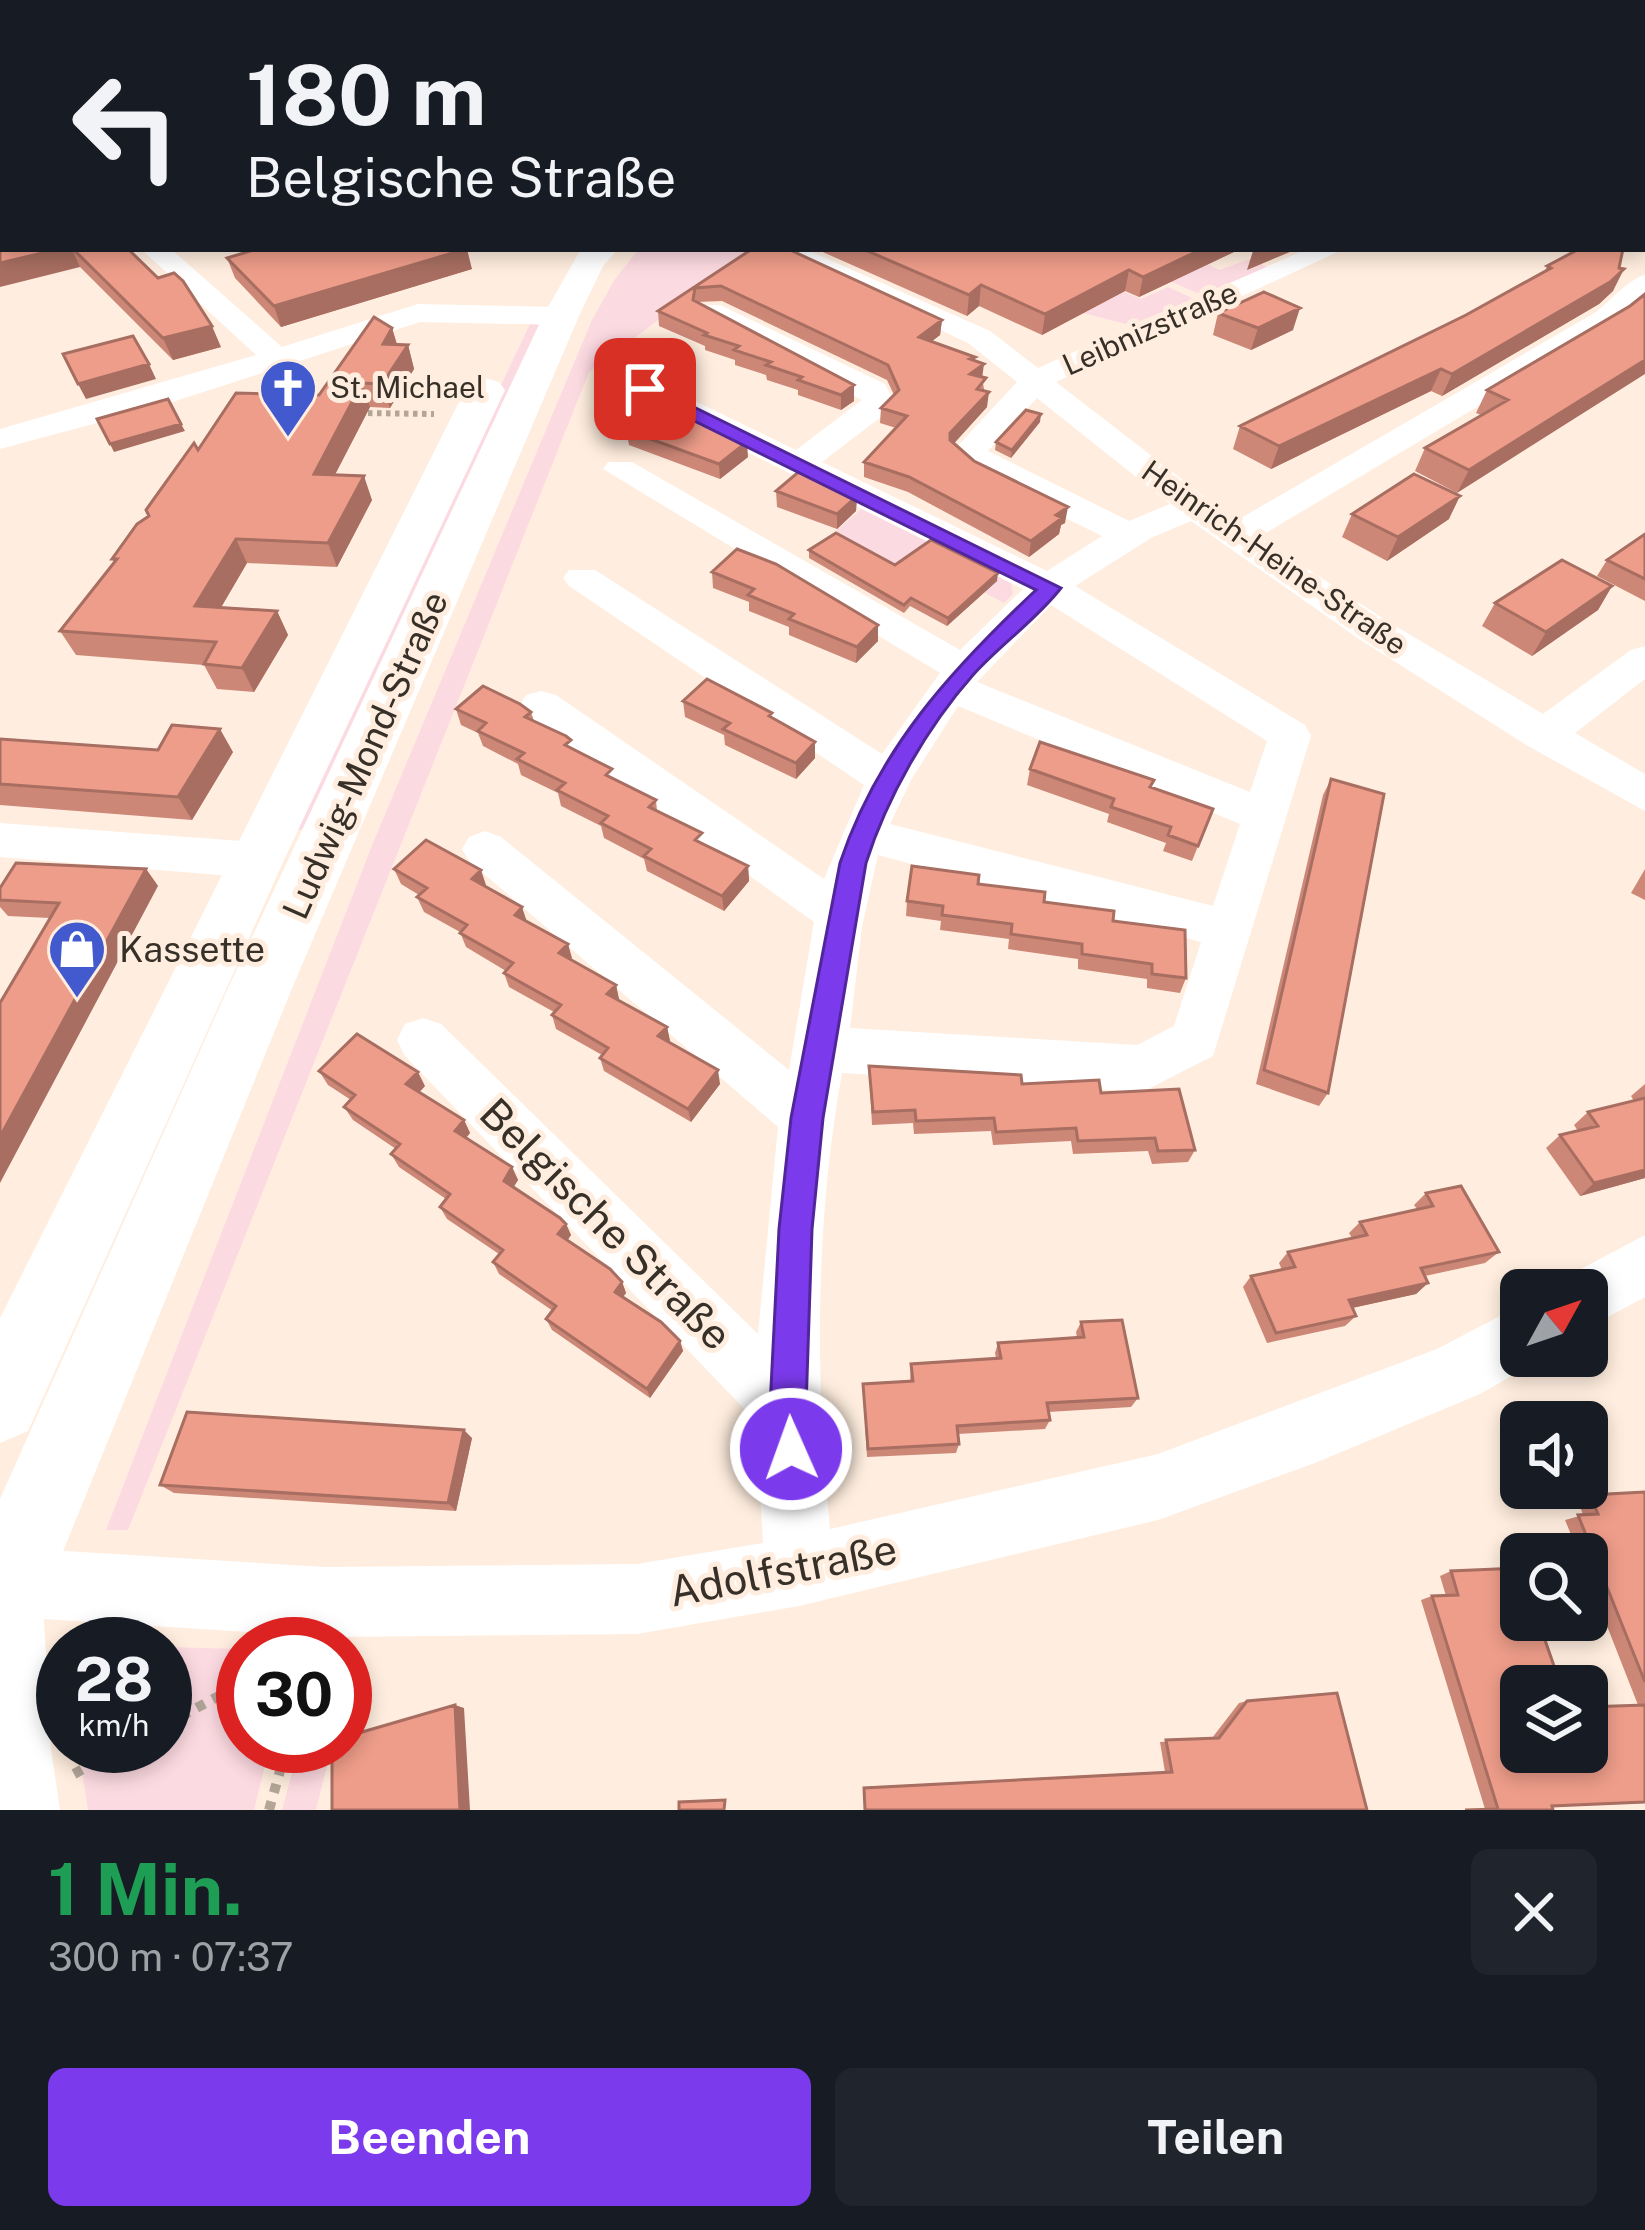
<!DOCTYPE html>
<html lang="de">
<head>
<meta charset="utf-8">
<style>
  :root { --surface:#171b24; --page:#20242c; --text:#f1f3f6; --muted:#9ea1a6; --accent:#7c3aed }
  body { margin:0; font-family:"Public Sans",sans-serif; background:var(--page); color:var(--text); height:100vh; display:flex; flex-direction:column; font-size:45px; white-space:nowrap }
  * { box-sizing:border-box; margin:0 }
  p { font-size:39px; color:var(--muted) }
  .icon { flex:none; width:66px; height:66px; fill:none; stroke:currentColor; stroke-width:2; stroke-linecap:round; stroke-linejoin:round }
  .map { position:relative; height:1810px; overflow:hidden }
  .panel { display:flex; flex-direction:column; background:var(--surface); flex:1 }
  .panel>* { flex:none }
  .hud { position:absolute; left:0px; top:0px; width:1647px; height:252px; box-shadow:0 6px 18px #0003; background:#171b24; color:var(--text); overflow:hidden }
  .needle { width:78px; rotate:50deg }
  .fabs { position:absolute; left:1500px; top:1269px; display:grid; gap:24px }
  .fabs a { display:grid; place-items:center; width:108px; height:108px; border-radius:18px; background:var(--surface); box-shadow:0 6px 18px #0003; font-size:60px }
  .speed { position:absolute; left:36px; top:1617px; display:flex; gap:24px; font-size:60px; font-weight:700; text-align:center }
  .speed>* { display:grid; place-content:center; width:156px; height:156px; border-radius:50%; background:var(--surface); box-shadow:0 6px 18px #0003; line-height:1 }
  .speed small { font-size:30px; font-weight:400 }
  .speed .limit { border:18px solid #d22; background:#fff; color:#111 }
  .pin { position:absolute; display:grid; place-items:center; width:102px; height:102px; color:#fff; margin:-51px; border-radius:24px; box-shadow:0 6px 18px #0006 }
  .me { position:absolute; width:132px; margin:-66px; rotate:358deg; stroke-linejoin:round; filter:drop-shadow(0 0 9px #0008) }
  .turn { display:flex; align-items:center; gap:42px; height:252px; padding:0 48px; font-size:54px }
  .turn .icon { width:156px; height:156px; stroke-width:2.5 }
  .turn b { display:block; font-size:84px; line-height:102px }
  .round { display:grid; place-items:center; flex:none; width:126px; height:126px; border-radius:18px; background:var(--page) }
  .head { display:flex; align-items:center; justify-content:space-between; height:204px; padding:0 48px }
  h1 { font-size:72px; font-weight:700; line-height:90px; color:#1e9e55 }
  .primary-button { display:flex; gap:24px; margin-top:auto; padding:24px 48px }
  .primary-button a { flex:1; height:138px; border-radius:18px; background:var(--accent); color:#fff; font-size:48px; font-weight:700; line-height:138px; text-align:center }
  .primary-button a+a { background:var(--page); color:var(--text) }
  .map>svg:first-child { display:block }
  .green { fill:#fcdae1 }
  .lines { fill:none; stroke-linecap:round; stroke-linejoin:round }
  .path-far2 { stroke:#b3a699; stroke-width:3; stroke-dasharray:3 3; stroke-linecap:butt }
  .path-far1 { stroke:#b3a699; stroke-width:6; stroke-dasharray:4.5 4.5; stroke-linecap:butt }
  .path { stroke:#b3a699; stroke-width:10; stroke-dasharray:9 9; stroke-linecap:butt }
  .minor { fill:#fff; fill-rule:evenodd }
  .major { fill:#fff; fill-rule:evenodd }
  .wall { fill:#cd8777 }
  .shaded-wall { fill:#a76e61 }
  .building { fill:#ee9d8a; stroke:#a76e61; stroke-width:3 }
  .route { fill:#7c3aed; stroke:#51269a; stroke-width:3 }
  .labels { text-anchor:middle; stroke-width:10; stroke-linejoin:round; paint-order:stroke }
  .far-street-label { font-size:30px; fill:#373028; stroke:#ffeedf }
  .far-poi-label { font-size:30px; fill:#373028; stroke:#ffeedf; text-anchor:start }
  .street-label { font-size:36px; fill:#373028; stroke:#ffeedf }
  .poi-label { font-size:36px; fill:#373028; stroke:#ffeedf; text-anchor:start }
  .near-street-label { font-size:42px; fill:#373028; stroke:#ffeedf }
</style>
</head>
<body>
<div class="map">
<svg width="1645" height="1810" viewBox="0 0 1645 1810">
  <rect width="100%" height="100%" fill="#ffeedf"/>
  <path class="green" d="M639,249L749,252L589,372L128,1530H106L371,848L592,320L615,279Z
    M1023,249L1141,299L1168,287L1194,299L1130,325L1067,309Z
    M1095,249L1183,251L1219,270L1250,259L1267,267L1202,295Z
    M536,322L542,326L309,825L300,830L292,826L530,324Z
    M865,506L1011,583L1013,594L1004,603L965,582L924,613L836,541L837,530Z
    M165,1647L243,1649V1746H270L254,1810H88L78,1746H165Z
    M299,1746H332L316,1810H282Z"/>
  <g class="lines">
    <path class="path-far2" d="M387,0L392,3"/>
    <path class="path-far1" d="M359,413L434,414"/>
    <path class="path" d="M165,1725L243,1683
      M74,1774L125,1746
      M269,1810L287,1746"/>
    <path class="minor" d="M252,0H288L250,3Z
      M1644,225H1645V242H1644Z
      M141,249H171L282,347L418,304L561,307L576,316L561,325L420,322L160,406L0,449V429L256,355Z
      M768,249H805L990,331L1038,368L1307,249H1344L1056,382L1236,521L1596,312C1611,301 1628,279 1645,275V302L1616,324L1259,537L1387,621L1543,714L1631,650L1645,646V679L1575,733L1645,774V811L1528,746L1359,639L1191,521L1151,538L1075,586L1305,725L1311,736L1213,1056L1142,1092L842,1073C815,1223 815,1378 830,1529L1158,1454L1437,1349L1521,1305V1356L1543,1358L1480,1394L1315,1463L1158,1520L799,1606L637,1634L325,1637L44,1619L51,1749L60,1810H0V1547L325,1567L637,1564L763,1543L756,1421L405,1056L397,1040L405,1024L423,1018L441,1024L758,1334L778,1127L469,861L462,849L469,837L485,831L501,837L789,1070L814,922L526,715L520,705L526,695L541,691L556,695L824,879L864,785L569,586L563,578L569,570H595L882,754L940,673L603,469L608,462H632L960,650L1023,589L634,396L629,389L645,380L656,382L796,450L862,400L696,311L700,305H720L885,384L895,403L890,410L822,462L1047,571L1102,536L974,473L952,452L1017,382L968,343ZM1037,398L1170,504L1129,521L988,451ZM1051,605L1267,741L1250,792L977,682ZM958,706L1240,824L1213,906L890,824L911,780ZM878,855L1201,942L1174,1026L1137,1045L850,1028L862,927Z
      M0,823L255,842L271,847L278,860L271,873L255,878L0,857Z
      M1645,1235V1297L1587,1328V1290H1560L1566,1277Z"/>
    <path class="major" d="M1242,0H1273L1275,3H1244Z
      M581,249H618L603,266L579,316L293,986L31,1630L0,1643V1499L229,986L543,316Z
      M485,378L499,382L505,390L284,860L28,1431L0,1443V1318L465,390L471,382Z"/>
  </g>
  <path class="wall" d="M0,170L3,173V245H0Z
    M3,249H128L221,347L173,360L80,267Z
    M752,249L942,320L940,335L932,341L975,357V361L982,377L987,407L954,443L974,461L1065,523L1061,525L1059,534L1029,557L908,492L864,477V462L896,428L880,423L881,408L894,395L887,380L722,301L697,302L854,401L841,410L798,395V390L767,380L766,375L735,365V360L705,350V346L659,326L658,311Z
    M816,249H1236V251L1139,297L1125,291L1042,335L979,306L967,316Z
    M1574,249H1623L1613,291L1599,304L1442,396L1431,391L1271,469L1233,449L1240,426L1466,315L1545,271L1547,266L1573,252Z
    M227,258L472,269L281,327L235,278Z
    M1630,306L1457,493L1415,471L1425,448L1481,415L1476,413L1487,390Z
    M1218,313L1293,330L1251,350L1213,335Z
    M392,328L397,345H408L414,369L390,408L370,407L335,474L372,500L337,567L247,563L221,607L277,611L288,635L254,692L217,689L204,665L76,655L60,631L114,562L112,559L149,516L198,450L319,395Z
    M1040,422L1011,458L995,450L996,442Z
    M626,430L748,457L720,479L629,445Z
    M776,491L857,496L856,511L837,529L777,507Z
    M1352,514L1449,519L1387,561L1342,537Z
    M1645,534V601L1597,576L1607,560Z
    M809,550L895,565L997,581L947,626L910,606L904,613L809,558Z
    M712,572L878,625V641L856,663L789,635V627L749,611V602L713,588Z
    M1612,586L1598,610L1532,656L1482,626L1495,603Z
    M683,701L772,718L815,758L796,779L725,745L724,735L685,717Z
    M456,709L531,712L534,721L614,779L656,800L657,811L703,844L748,866L749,881L724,911L647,871L644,859L604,838L601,826L561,806L558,793L521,775L518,764L483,746L478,733L461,725Z
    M0,739L158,750L233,752L192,820L0,805Z
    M1030,769L1151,788L1213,809L1192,861L1163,851L1166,843L1107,822L1109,814L1027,785Z
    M1331,779L1328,1093L1319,1106L1256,1084L1323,795Z
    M146,869L158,886L50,918L8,916L0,907V900Z
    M394,869L481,870L485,887L527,921L568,944L571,960L616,985L619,1000L667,1027L670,1041L669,1042L720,1084L691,1122L604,1071L600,1058L602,1055L556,1029L552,1015L554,1012L509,987L504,973L506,971L466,947L460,932L424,912L417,897L419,895L401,884Z
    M1645,869V900L1631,893Z
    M978,884L1113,921L1186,978L1180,993L1147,988V979L1078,969V959L1008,949L1009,939L940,930L941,921L906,916L907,901Z
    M869,1066L1101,1093L1195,1150L1188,1162L1152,1164L1148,1151L1073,1154L1071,1141L993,1145L991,1131L914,1134L913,1123L872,1125Z
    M319,1071L425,1086L419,1092L464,1120L470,1133L466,1138L512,1167L518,1180L513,1187L566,1224L571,1235L567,1241L622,1282L626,1293L623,1297L680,1341L683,1351L650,1398L552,1330L546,1319L553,1311L499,1274L493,1262L499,1254L447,1219L440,1207L446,1199L399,1167L391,1154L396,1149L353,1120L344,1107L351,1100L328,1085Z
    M1645,1084V1178L1580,1196L1546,1148L1560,1135L1578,1131L1574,1125L1588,1112L1634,1101L1631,1096Z
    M1426,1193L1499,1252L1485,1263L1425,1276L1428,1283L1416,1294L1352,1308L1356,1316L1345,1326L1267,1343L1243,1287L1251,1276L1282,1270L1279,1263L1288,1252L1352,1238L1349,1233L1360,1222L1417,1209L1414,1205Z
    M1081,1322L1138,1398L1131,1407L1048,1412L1050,1420L1045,1429L958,1434L959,1444L956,1453L867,1457L863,1384L910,1382L911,1364L996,1358L995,1353L998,1343L1077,1338L1076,1332Z
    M472,1438L456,1511L174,1493L160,1485Z
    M1645,1492V1802L1485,1809L1421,1600L1432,1596H1446L1440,1576L1451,1571L1521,1752L1638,1705L1587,1575V1554H1579L1565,1520L1583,1515L1578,1500L1590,1495Z
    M1247,1701L1367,1810L1165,1772L1160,1742L1212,1738L1239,1703Z"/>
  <path class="shaded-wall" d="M3,113V140L0,144V116Z
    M59,249H72L80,267L0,287V263Z
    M467,249L472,269L281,327L274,306Z
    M1202,249H1236V251L1139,297L1143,277Z
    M1257,249H1297L1247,270L1253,251Z
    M1624,269L1613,291L1599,304L1442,396L1452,374Z
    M1129,270L1125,291L1042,335L1045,314Z
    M981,285L979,306L967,316L969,295Z
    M1300,308L1293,330L1251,350L1258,328Z
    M942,320L940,335L918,352L919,337Z
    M212,326L221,347L173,360L163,338Z
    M392,328L399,351L383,344Z
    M408,345L414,369L390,408L382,384Z
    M1645,360V374L1457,493L1469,470Z
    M149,364L156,379L86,399L78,384Z
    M984,364L982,379L970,374Z
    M1441,369L1431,391L1271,469L1279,446Z
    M362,383L370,407L323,498L314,474Z
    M854,385V401L841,410V395Z
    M989,392L987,407L949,449L950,433Z
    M1041,414L1040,422L1011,458L1012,450Z
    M181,424L185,431L114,452L110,444Z
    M747,442L748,457L720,479L719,464Z
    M364,476L372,500L337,567L328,543Z
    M857,496L856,511L837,529V514Z
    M1460,496L1449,519L1387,561L1398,537Z
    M1068,507L1065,523L1061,525L1059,534L1029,557L1031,541L1056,515Z
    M236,539L247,563L208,630L195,606Z
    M998,573L997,581L947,626L948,618Z
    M1612,586L1598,610L1532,656L1546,632Z
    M277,611L288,635L254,692L242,668Z
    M878,625V641L856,663L857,647Z
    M220,729L233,752L192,820L178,797Z
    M815,742V758L796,779V763Z
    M748,866L749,881L724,911L722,896Z
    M146,869L158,886L0,1183V1137Z
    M481,870L486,885L477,894L472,879Z
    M522,907L527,922L515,915Z
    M568,944L572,958L564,968L559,953Z
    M616,985L619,999L611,1008L607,994Z
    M667,1027L670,1041L661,1050L658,1036Z
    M718,1070L720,1084L691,1122L688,1109Z
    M418,1072L425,1086L414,1098L406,1084Z
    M464,1120L470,1133L461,1144L455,1131Z
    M512,1167L518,1180L510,1193L504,1181Z
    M1645,1170V1178L1580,1196L1594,1183Z
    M566,1224L571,1235L563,1246L558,1234Z
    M622,1282L626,1293L619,1302L615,1292Z
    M1428,1283L1416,1294L1338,1311L1349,1300Z
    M680,1341L683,1351L650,1398L647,1389Z
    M464,1430L472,1438L456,1511L448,1503Z
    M455,1705L464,1708L470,1810H460Z"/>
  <path class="building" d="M0,0H248L250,3H3V113L0,116Z
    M508,0H679L693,3H497Z
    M706,0H1229L1228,3H697Z
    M1276,0H1645V145L1644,3H1261Z
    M0,170L3,173V225H0Z
    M3,247V249H59L0,263V248Z
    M73,249H128L158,278L174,273L183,281L212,326L163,338Z
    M257,249H466L274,306L227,258Z
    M752,249H788L942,320L919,337L975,357L970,359L984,364L970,374L986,378L977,389L989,392L950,433V440L974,461L1068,507L1056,515L1062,518L1031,541L909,477L864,462L907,416L881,408L899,390L888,365L721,286L695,288L693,300L854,385L841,395L798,380L802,377L766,365L771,362L734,350L739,346L704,335L707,333L658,311Z
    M863,249H1202L1143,277L1129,270L1045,314L981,285L969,295Z
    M1579,249H1623L1619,268L1624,269L1610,282L1452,374L1441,369L1279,446L1240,426L1466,315L1551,268L1547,266Z
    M1264,292L1300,308L1258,328L1218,313Z
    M1645,294V360L1469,470L1425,448L1508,400L1487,390L1630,306Z
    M374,317L392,328L383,344L408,345L382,384L362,383L314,474L364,476L328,543L236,539L195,606L277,611L242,668L204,664L216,642L60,631L117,559H112L137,524L149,516L146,510L194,443L198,450L236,393L319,395Z
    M133,336L149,364L78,384L63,354Z
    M168,399L181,424L110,444L97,419Z
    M662,405L747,442L719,464L626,430Z
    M1026,410L1041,414L1012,450L996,442Z
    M802,469L857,496L837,514L776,491Z
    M1414,474L1460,496L1398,537L1352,514Z
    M836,533L895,565L931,540L998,573L948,618L911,598L904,605L809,550Z
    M1645,534V579L1607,560Z
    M737,549L776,564L878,625L857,647L789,619L794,614L748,595L754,589L712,572Z
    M1562,560L1612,586L1546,632L1495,603Z
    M707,679L772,713L769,716L815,742L796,763L723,729L730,723L683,701Z
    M483,686L520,704L531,712L525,717L566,736L571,740L565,745L612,769L606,775L656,800L649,807L702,833L695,840L748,866L722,896L644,856L651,849L601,823L608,816L557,790L565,783L517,759L524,753L478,731L486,723L456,709Z
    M172,725L220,729L178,797L0,784V739L158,750Z
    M1040,742L1154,780L1150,787L1213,809L1198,846L1168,835L1171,827L1111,807L1114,799L1030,769Z
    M1331,779L1384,794L1328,1093L1264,1070Z
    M426,840L481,870L472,879L522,907L515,915L568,944L559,953L616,985L607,994L667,1027L658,1036L718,1070L688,1109L600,1058L608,1048L552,1015L561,1005L504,973L513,963L460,933L467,925L417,897L427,888L394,869Z
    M16,863L146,869L0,1137V1003L59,903L0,900V888Z
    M912,866L979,875L978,884L1045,892L1044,902L1114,911L1113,921L1185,930L1186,978L1152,974V964L1082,954V944L1011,934L1012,924L942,915L943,906L907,901Z
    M357,1034L418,1072L406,1084L464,1120L455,1131L512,1167L504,1181L560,1218L566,1224L558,1234L610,1269L622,1282L615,1292L661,1322L680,1341L647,1389L546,1319L556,1306L493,1262L503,1250L440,1207L450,1194L391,1154L400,1144L344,1107L355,1095L319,1071Z
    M869,1066L1021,1075L1022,1084L1099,1080L1101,1093L1179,1089L1195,1150L1158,1151L1155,1138L1078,1141L1076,1128L996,1132L994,1118L916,1121L915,1110L873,1112Z
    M1645,1098V1170L1594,1183L1560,1135L1598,1126L1588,1112Z
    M1461,1186L1499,1252L1421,1268L1428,1283L1349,1300L1356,1316L1276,1333L1251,1276L1295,1267L1288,1252L1367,1235L1360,1222L1433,1206L1426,1193Z
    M1122,1320L1138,1398L1047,1403L1050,1420L957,1426L959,1444L868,1449L863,1384L913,1381L911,1364L1001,1358L998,1343L1084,1337L1081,1322Z
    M187,1412L464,1430L448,1503L160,1485Z
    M1645,1492V1682L1578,1515L1598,1514L1590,1495Z
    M1519,1568L1521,1573V1620H1538L1561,1686H1521V1752H1587V1707L1645,1705V1802L1552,1806L1553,1810H1465L1498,1809L1432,1596L1458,1595L1451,1571Z
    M1337,1693L1367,1810H865L864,1788L1172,1772L1166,1740L1219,1738L1247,1701Z
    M455,1705L460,1810H332V1746H345V1737Z
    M725,1800L724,1810H679V1802Z"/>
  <path class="route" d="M638,386H651L1061,588C1036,620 1001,644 973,675C927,727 887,797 866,863L823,1118L812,1229L806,1408L809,1449L804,1462L791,1467L778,1462L770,1408L779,1229L791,1118L840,863C878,749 951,670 1036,590L638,393Z"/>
  <defs>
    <g id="church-pin" transform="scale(3)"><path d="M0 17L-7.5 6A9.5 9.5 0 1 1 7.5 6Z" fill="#425acd" stroke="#ffeedf"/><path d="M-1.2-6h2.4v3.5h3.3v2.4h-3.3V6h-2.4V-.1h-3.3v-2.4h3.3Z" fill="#fff"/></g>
    <g id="shop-pin" transform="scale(3)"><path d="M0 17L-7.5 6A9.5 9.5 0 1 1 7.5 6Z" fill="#425acd" stroke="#ffeedf"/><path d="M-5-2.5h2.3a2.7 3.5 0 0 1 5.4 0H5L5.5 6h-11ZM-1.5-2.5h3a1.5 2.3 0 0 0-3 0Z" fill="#fff"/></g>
  </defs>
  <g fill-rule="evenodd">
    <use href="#church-pin" x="288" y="388"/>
    <use href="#shop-pin" x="77" y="949"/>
  </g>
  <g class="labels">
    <g class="far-street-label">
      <text transform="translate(1150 329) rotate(-24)" y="10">Leibnizstraße</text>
      <text transform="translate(1274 558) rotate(35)" y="10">Heinrich-Heine-Straße</text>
    </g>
    <g class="far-poi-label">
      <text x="330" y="398">St. Michael</text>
    </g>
    <g class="street-label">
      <text transform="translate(365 755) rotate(-66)" y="13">Ludwig-Mond-Straße</text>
    </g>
    <g class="poi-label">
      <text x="119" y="962">Kassette</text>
    </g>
    <g class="near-street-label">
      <text transform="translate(606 1224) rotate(45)" y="15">Belgische Straße</text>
      <text transform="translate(783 1570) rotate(-11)" y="15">Adolfstraße</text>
    </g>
  </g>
</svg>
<div class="fabs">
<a><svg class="needle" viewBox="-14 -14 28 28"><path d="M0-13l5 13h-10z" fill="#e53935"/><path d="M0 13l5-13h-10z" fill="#9ea1a6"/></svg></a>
<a><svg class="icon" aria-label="sound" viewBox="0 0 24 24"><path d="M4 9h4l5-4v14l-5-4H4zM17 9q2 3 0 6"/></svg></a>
<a><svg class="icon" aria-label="search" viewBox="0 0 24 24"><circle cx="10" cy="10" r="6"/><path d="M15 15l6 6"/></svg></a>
<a><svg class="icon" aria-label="layers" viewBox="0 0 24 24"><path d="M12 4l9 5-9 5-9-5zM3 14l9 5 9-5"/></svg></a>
</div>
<div class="speed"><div>28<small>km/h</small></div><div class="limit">30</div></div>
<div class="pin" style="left:645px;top:389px;background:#d93025"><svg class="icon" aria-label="arrive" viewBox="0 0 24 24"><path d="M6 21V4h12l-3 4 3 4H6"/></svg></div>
<svg class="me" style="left:791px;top:1449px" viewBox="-20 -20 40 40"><circle r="17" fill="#7c3aed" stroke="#fff" stroke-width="3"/><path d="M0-11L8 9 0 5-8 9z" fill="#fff"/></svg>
<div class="hud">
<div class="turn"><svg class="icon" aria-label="left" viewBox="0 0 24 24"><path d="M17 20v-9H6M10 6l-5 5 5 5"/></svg><div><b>180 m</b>Belgische Straße</div></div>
</div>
</div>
<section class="panel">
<div class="head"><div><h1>1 Min.</h1><p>300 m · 07:37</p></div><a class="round"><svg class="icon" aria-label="close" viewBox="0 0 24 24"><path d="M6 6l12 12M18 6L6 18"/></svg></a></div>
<div class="primary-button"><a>Beenden</a><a>Teilen</a></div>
</section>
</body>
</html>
